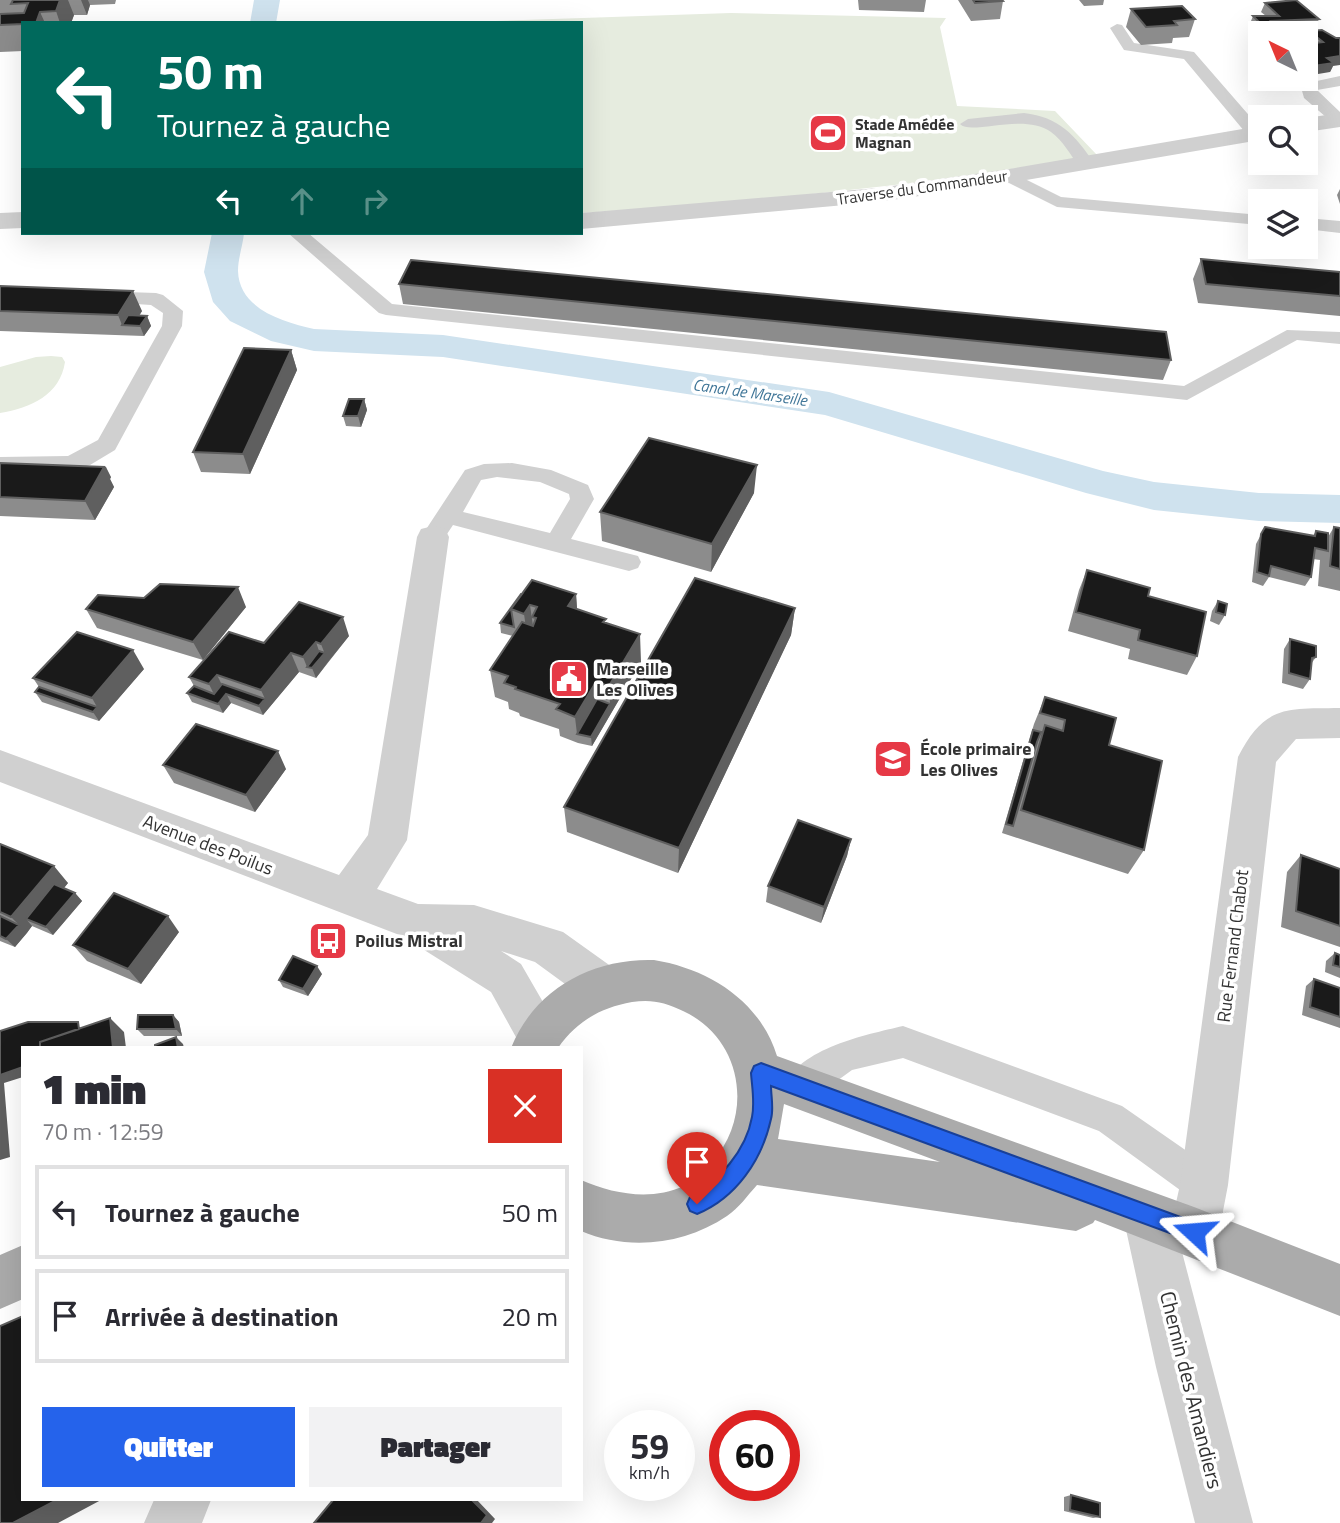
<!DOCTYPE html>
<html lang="fr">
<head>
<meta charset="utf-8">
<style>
  :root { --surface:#fff; --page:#f2f2f3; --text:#2b2b33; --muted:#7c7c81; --line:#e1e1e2; --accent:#2563eb }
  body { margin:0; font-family:"Titillium Web",sans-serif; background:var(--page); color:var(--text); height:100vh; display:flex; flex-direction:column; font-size:26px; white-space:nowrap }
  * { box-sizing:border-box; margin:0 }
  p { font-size:23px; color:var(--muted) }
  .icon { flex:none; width:38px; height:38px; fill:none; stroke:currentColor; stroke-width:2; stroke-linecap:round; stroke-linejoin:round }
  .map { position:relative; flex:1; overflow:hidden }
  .side { position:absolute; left:21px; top:1046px; width:562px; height:455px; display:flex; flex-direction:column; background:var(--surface); border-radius:0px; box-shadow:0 7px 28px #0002 }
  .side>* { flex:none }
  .guide { position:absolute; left:21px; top:21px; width:562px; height:214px; border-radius:0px; box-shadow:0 7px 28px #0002; background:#00695c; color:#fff; overflow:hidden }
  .needle { width:46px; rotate:317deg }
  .controls { position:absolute; left:1248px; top:21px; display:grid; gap:14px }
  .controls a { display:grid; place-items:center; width:70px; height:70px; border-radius:0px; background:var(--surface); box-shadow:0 7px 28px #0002; font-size:35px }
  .speed { position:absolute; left:604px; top:1410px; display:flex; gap:14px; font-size:35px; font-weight:700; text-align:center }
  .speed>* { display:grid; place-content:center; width:91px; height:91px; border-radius:50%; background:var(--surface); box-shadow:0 7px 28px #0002; line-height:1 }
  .speed small { font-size:18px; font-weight:400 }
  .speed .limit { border:10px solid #d22; background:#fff; color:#111 }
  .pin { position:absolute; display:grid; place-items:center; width:60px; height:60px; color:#fff; margin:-72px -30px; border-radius:50% 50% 50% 0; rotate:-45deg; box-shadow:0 0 7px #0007 }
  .pin .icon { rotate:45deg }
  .me { position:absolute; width:77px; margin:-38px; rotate:289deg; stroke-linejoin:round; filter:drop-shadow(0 0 5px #0008) }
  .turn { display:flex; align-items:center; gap:24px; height:147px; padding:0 21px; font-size:32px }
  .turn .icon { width:91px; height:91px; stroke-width:2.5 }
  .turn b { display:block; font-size:49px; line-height:60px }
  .lanes { display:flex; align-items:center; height:66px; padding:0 21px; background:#0003; justify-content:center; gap:35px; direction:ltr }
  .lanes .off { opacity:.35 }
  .round { display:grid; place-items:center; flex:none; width:74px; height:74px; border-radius:0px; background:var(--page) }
  .headline { display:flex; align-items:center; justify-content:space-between; height:119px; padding:0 21px }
  h1 { font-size:42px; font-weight:800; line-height:52px }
  .button { display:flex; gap:14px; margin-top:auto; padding:14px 21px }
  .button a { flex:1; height:80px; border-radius:0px; background:var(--accent); color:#fff; font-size:28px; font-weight:800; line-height:80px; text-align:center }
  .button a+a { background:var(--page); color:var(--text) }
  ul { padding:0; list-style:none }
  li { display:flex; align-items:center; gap:21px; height:94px; margin:0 14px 10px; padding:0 7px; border:4px solid var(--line); border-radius:0px }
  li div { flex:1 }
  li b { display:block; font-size:26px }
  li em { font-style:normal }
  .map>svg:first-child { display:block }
  .green { fill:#e6ecdf }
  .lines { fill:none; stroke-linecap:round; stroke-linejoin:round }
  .canal { fill:#cfe2ee; fill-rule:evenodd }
  .service { fill:#d0d0d0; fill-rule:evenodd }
  .minor { fill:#d0d0d0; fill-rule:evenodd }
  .primary { fill:#ababab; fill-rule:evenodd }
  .wall { fill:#8c8c8c }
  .shaded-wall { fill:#5f5f5f }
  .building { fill:#1a1a1a; stroke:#5f5f5f; stroke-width:2 }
  .route { fill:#2563eb; stroke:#184099; stroke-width:2 }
  .labels { text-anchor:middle; stroke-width:7; stroke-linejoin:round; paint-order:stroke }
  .far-poi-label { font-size:16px; font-weight:bold; fill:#333; stroke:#fff; text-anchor:start }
  .far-street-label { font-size:16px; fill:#333; stroke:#fff }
  .far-water-label { font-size:16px; font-style:italic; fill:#3f7597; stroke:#fff }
  .poi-label { font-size:18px; font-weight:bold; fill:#333; stroke:#fff; text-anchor:start }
  .street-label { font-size:18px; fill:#333; stroke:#fff }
  .near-street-label { font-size:21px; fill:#333; stroke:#fff }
</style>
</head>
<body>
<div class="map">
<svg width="1340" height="1523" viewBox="0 0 1340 1523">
  <rect width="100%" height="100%" fill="#fff"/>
  <path class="green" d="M731,13L946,18L940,27L957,106L1055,111L1097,155C927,185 754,202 581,213V23H434Z
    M51,356L62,357L65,362C60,395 31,408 0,413V367L36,357Z"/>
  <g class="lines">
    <path class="canal" d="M254,0H280L276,23H250Z
      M212,233H244C243,245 238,258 238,271C239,309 283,322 314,329L443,335L829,392L1103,471L1154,482L1259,493L1340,495V523L1259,521L1154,510L1086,493L825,415L443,357L314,351L271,341L230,321L213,302L204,272Z"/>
    <path class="service" d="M1117,24L1122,25L1134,43L1194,52L1260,128V138H1250L1184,59L1124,50L1110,28Z
      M1340,76V86L1317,90L1340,112V125L1334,124L1304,98L1301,87L1303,84Z
      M1024,113C1059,117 1075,135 1094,163L1091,167H1079C1071,155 1063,141 1051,132C1023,112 971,136 960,124L968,119Z
      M1009,171L1061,197L1260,215V225L1057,207L1003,180L1000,176L1003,172Z
      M1306,218L1340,221V233L1306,229Z
      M288,233H308L392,304L1184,386L1287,330L1340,332V344L1297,340L1187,400L386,315L379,313Z
      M97,291L156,293L163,295L183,311L182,326L115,450L90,465L69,471H0V457L68,456L98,440L162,326L163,313L151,305L90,301L87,297Z
      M512,463L551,470L588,485L594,499L571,539L638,556L641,562L638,568L629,571L453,525L441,543L433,545L425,543L421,537L465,470L484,464ZM497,477L540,482L569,494L570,499L550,533L463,512L481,480Z
      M903,1026L1122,1106L1217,1172L1222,1185L1217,1198L1204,1203L1191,1198L1099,1131L903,1058L852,1070L812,1099L800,1104L788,1099L783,1087C800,1048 865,1035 903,1026Z"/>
    <path class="minor" d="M1340,113V127L1306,132V118Z
      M1260,126V140L1009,183L878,202L581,229V213L878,188L1009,169Z
      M23,212V228L0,229V213Z
      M433,526L445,529L449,537L407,840L377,889L418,904L474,905L563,932L619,972L625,986L619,1000L603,1006L587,1000L535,962L501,951L521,964L562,1035L556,1048H522L491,992L402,936L0,782V750L339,875L368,835L417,537L421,529Z
      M1340,708V738L1296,739L1276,762L1228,1185L1219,1232L1212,1250L1194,1257L1182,1252L1253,1523H1195L1156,1367L1123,1216L1130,1198L1148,1191L1166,1198L1173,1216L1180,1185L1238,757C1265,704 1287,709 1340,708Z
      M154,1500H211L202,1523H144Z"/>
    <path class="primary" d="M654,960C709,969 760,1001 777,1056L1194,1207L1340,1264V1316L1095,1220L1093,1223L1076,1231L757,1185C747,1196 739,1208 727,1216C684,1245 628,1251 581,1231V1180C613,1194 651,1201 684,1186C696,1181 704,1171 712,1162C755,1114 742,1038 683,1011C665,1002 651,999 632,1002C600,1008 577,1021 558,1048H511C534,990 591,958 654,960ZM784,1104L940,1162L778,1139Z
      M23,1245V1299L0,1309V1255Z"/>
  </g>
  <path class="wall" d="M0,0H116L115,4L90,5L87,15H74L71,23H23V51L0,52Z
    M858,0H926L924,12L859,10Z
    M958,0H1002L1003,1L1000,19L971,21Z
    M1079,0H1104L1103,5L1084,6Z
    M1265,3L1319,19L1315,28L1273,30L1272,33H1260L1259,35L1249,26L1253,16H1266L1261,12Z
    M1131,9L1195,19L1189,37L1173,38L1172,43L1141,45L1126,27Z
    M1322,30L1333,66L1330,72L1310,44L1306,41L1309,31Z
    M1340,189V204L1337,195Z
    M1201,259L1340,272V316L1198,303L1193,279Z
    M399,284L1171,360L1163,380L403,304Z
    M0,286L142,311L139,316H147L151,326L144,336L0,331Z
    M291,350L297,370L250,474L201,472L193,452Z
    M364,399L367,410L361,427L346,426L343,416Z
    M0,463L111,477L110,479L114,487L95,520L0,516Z
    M754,493L711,572L602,541L600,512Z
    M1265,527L1313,536L1316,531L1328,537L1334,527L1340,528V591L1318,586L1320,560L1313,559L1311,577L1305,586L1269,577L1263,586L1252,582L1256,544Z
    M1087,570L1148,596L1197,656L1187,675L1128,659L1130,649L1068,631L1079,590Z
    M521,594H576L577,609L606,623L641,662L592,746L578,743L560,736L559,729L520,716L519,713L509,709L508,702L495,697L490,670L513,636L501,633L500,623Z
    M1218,601L1225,615L1219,625L1210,621L1212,611Z
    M246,607L203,660L97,628L86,609Z
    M795,608L791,635L678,873L567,832L564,807Z
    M349,636L316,678L299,672L263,715L231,703L223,713L192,702L187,693L194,686L189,677L264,643Z
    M1290,639L1316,657L1311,664L1310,679L1303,689L1282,683L1284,649Z
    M144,669L99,721L42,702L35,692L39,687L33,678Z
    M1045,697L1109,745L1144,850L1128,874L1002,833L1034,724Z
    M163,765L286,769L255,812L174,783Z
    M851,839L847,856L821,923L766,902L768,886Z
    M0,844L68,883L64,888L75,893L82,901L53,935L32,926L15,947L0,941Z
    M1301,855L1340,869V947L1281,927L1287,872Z
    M179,932L141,984L87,961L73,945Z
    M1335,953L1340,955V978L1325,972L1326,961Z
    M322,974L308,996L283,987L279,980Z
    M1314,979L1340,988V1028L1302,1015L1306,986Z
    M173,1015L179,1022L182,1036H144L137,1029Z
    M1071,1495L1100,1517L1093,1518L1064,1511V1497Z"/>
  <path class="shaded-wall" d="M60,0H68L74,15L71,23H60L56,11Z
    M81,0H88L90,5L87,15Z
    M40,12L45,23H34Z
    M1340,56V65L1333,66L1330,72L1306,76V67L1327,58Z
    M133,291L142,311L133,325H122L118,315Z
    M147,316L151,326L144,336L140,326Z
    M291,350L297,370L250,474L243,454Z
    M364,399L367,410L361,427L358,416Z
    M757,465L754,493L711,572L712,544Z
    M104,467H106L111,477L110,479L114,487L95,520L85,501Z
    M238,587L246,607L203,660L193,642Z
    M576,594L578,622L568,606Z
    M530,605L534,633L528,642L524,614Z
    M795,608L791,635L678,873L679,848Z
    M343,617L349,636L328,662L321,644Z
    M640,634L641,662L592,746L591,737L610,704L609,686Z
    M316,642L321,657L325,653L328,662L316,678L312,668L307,667L303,657Z
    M133,650L144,669L99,721L93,712L97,707L92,698Z
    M291,653L299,672L263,715L259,706L265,699L261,690Z
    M217,675L231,703L223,713L209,684Z
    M596,682L598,709L577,734L575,717Z
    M278,751L286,769L255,812L246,795Z
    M851,839L847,856L821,923L824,907Z
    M54,866L68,883L35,923L26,919L32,926L27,933L11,917Z
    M75,893L82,901L53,935L46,927Z
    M168,916L179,932L141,984L128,969Z
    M19,925L27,933L15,947L6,939Z
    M317,966L322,974L308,996L303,989Z
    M173,1015L179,1022L182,1036L176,1029Z
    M110,1018L124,1032L126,1048H113Z
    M176,1037L183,1044L184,1048H178Z
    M23,1067V1077L4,1083L10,1157L0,1160V1075Z
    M57,1500H101L58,1523H13Z
    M472,1500H477L495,1519L492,1523H481Z"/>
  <path class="building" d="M13,0H60L56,11L40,12L36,23H23V24L0,25V14L24,13L28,3L11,4Z
    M973,0H1002L1003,1L975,3Z
    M1296,0L1319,19L1271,21L1275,25L1263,26L1253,16H1279L1265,3Z
    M1182,6L1195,19L1174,21L1177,25L1146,27L1131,9Z
    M1322,30L1336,38H1340V56L1327,58L1334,63L1306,67V44L1323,42L1309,31Z
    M1201,259L1340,272V296L1206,284Z
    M411,260L1166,332L1171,360L399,284Z
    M0,286L133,291L118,315L0,311Z
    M128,315L147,316L140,326L122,325Z
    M244,348L291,350L243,454L193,452Z
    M349,399H364L358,416H343Z
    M649,438L757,465L712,544L600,512Z
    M0,463L104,467L85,501L0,497Z
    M1265,527L1315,536L1316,531L1328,533V551L1315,548L1311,577L1271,566L1269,576L1257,572L1261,534Z
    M1334,527L1340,528V569L1330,566Z
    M1087,570L1150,588L1148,596L1206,612L1197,656L1138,640L1140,630L1076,612Z
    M695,578L795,608L679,848L564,807Z
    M532,580L576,594L568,606L606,619L603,622L640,634L609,686L596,682L575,717L556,709L560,704L515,689L516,687L504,683L508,676L490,670L522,622L533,626L536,618L532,617L537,607L530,605L524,614L511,609Z
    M160,584L238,587L193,642L86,609L98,595L144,598Z
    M521,594H522L511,609L514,627L500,623Z
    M1218,601L1227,604L1225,615L1216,612Z
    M299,602L343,617L321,644L316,642L303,657L291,653L261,690L217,675L209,684L189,677L229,632L264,643Z
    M77,632L133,650L92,698L33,678Z
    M1290,639L1316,646V657L1312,658L1310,679L1289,673Z
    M319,651L325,653L312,668L307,667Z
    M222,684L265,699L259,706L226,694L218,704L187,693L194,686L214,694Z
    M39,687L97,707L93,712L35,692Z
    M1045,697L1116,718L1109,745L1162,761L1144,850L1021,810L1045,725L1063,731L1065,720L1040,713Z
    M597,699L610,704L591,737L577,734Z
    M196,724L278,751L246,795L163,765Z
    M1033,730L1041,732L1037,742L1013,826L1006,824Z
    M798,820L851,839L824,907L768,886Z
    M0,844L54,866L11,917L0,912Z
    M1301,855L1340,869V926L1296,911Z
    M54,884L75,893L46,927L26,919Z
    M114,893L168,916L128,969L73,945Z
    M0,916L19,925L6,939L0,936Z
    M1335,953L1340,955V967L1333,965Z
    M293,956L317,966L303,989L279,980Z
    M1314,979L1340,988V1017L1310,1007Z
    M138,1015H173L176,1029H137Z
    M110,1018L113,1048H40V1042Z
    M28,1022H78L79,1029L40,1042V1048H23V1067L0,1075V1031Z
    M176,1037L178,1048H155V1045Z
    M23,1316V1500H57L13,1523H0V1326Z
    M1071,1495L1100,1503V1517L1070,1510Z
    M333,1500H472L487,1515L481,1523H314Z"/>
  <path class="route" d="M761,1063L1194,1222L1202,1225L1205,1232L1202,1239L1194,1242L771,1086C771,1096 774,1109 771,1119C762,1160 736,1198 697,1214L690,1211L687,1204L690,1197C719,1181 746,1151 752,1117C755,1103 752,1087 751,1073L754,1066Z"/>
  <defs>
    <g id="stadium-square" transform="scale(2.0125)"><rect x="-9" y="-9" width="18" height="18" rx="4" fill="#e63946" stroke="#fff"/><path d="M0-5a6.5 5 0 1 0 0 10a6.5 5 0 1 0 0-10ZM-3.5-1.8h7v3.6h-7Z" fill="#fff"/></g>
    <g id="civic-square" transform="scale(2.0125)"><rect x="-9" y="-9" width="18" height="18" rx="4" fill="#e63946" stroke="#fff"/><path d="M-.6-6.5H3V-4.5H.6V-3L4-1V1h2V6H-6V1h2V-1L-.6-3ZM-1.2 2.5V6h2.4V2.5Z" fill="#fff"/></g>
    <g id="school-square" transform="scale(2.0125)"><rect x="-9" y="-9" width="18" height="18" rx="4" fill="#e63946" stroke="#fff"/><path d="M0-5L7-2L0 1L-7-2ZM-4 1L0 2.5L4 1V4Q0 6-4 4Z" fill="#fff"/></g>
    <g id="bus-square" transform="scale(2.0125)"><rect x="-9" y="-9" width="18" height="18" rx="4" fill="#e63946" stroke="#fff"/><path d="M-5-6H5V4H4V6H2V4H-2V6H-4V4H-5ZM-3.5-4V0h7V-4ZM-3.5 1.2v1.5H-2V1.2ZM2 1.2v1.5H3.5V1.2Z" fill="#fff"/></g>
  </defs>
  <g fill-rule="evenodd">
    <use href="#stadium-square" x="828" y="133"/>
    <use href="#civic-square" x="569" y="679"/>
    <use href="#school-square" x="893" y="759"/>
    <use href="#bus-square" x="328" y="941"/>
  </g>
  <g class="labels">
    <g class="far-poi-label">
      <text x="855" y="130">Stade Amédée<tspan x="855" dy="18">Magnan</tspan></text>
    </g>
    <g class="far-street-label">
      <text transform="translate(922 187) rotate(-8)" y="6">Traverse du Commandeur</text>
    </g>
    <g class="far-water-label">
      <text transform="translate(750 392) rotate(8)" y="6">Canal de Marseille</text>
    </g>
    <g class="poi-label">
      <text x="596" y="675">Marseille<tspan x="596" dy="21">Les Olives</tspan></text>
      <text x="920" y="755">École primaire<tspan x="920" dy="21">Les Olives</tspan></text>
      <text x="355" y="947">Poilus Mistral</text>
    </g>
    <g class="street-label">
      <text transform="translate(208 845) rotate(21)" y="6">Avenue des Poilus</text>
      <text transform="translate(1233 946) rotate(-83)" y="6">Rue Fernand Chabot</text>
    </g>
    <g class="near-street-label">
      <text transform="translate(1191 1390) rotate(76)" y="7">Chemin des Amandiers</text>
    </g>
  </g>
</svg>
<div class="controls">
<a><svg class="needle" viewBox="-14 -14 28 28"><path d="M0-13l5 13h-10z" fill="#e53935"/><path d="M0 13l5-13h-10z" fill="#7c7c81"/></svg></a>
<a><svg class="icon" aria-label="search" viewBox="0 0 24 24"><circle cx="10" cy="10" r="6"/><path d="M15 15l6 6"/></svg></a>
<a><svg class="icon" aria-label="layers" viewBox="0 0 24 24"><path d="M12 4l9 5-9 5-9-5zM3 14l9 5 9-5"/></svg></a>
</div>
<div class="speed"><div>59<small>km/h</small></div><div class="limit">60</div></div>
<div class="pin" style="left:697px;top:1204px;background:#d93025"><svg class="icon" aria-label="arrive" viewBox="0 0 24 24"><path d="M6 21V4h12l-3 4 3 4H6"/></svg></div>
<svg class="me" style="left:1194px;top:1232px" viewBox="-20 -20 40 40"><path d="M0-17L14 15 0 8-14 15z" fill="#2563eb" stroke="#fff" stroke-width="4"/></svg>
<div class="guide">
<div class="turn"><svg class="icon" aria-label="left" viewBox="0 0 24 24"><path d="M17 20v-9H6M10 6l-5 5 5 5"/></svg><div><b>50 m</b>Tournez à gauche</div></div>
<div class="lanes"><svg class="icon" aria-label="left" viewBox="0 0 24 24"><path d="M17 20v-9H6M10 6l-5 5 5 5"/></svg><svg class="icon off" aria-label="ahead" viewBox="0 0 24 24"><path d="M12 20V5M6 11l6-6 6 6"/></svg><svg class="icon off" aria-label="right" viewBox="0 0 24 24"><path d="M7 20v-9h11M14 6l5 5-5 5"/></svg></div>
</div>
<section class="side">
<div class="headline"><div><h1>1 min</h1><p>70 m · 12:59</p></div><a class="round" style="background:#d93025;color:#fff"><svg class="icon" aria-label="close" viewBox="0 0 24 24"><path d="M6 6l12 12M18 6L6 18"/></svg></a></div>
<ul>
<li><svg class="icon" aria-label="left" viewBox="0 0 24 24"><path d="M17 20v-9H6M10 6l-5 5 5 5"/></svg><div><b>Tournez à gauche</b></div><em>50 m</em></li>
<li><svg class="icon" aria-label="arrive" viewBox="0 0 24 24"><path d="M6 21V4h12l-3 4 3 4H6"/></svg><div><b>Arrivée à destination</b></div><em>20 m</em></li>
</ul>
<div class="button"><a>Quitter</a><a>Partager</a></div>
</section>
</div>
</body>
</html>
